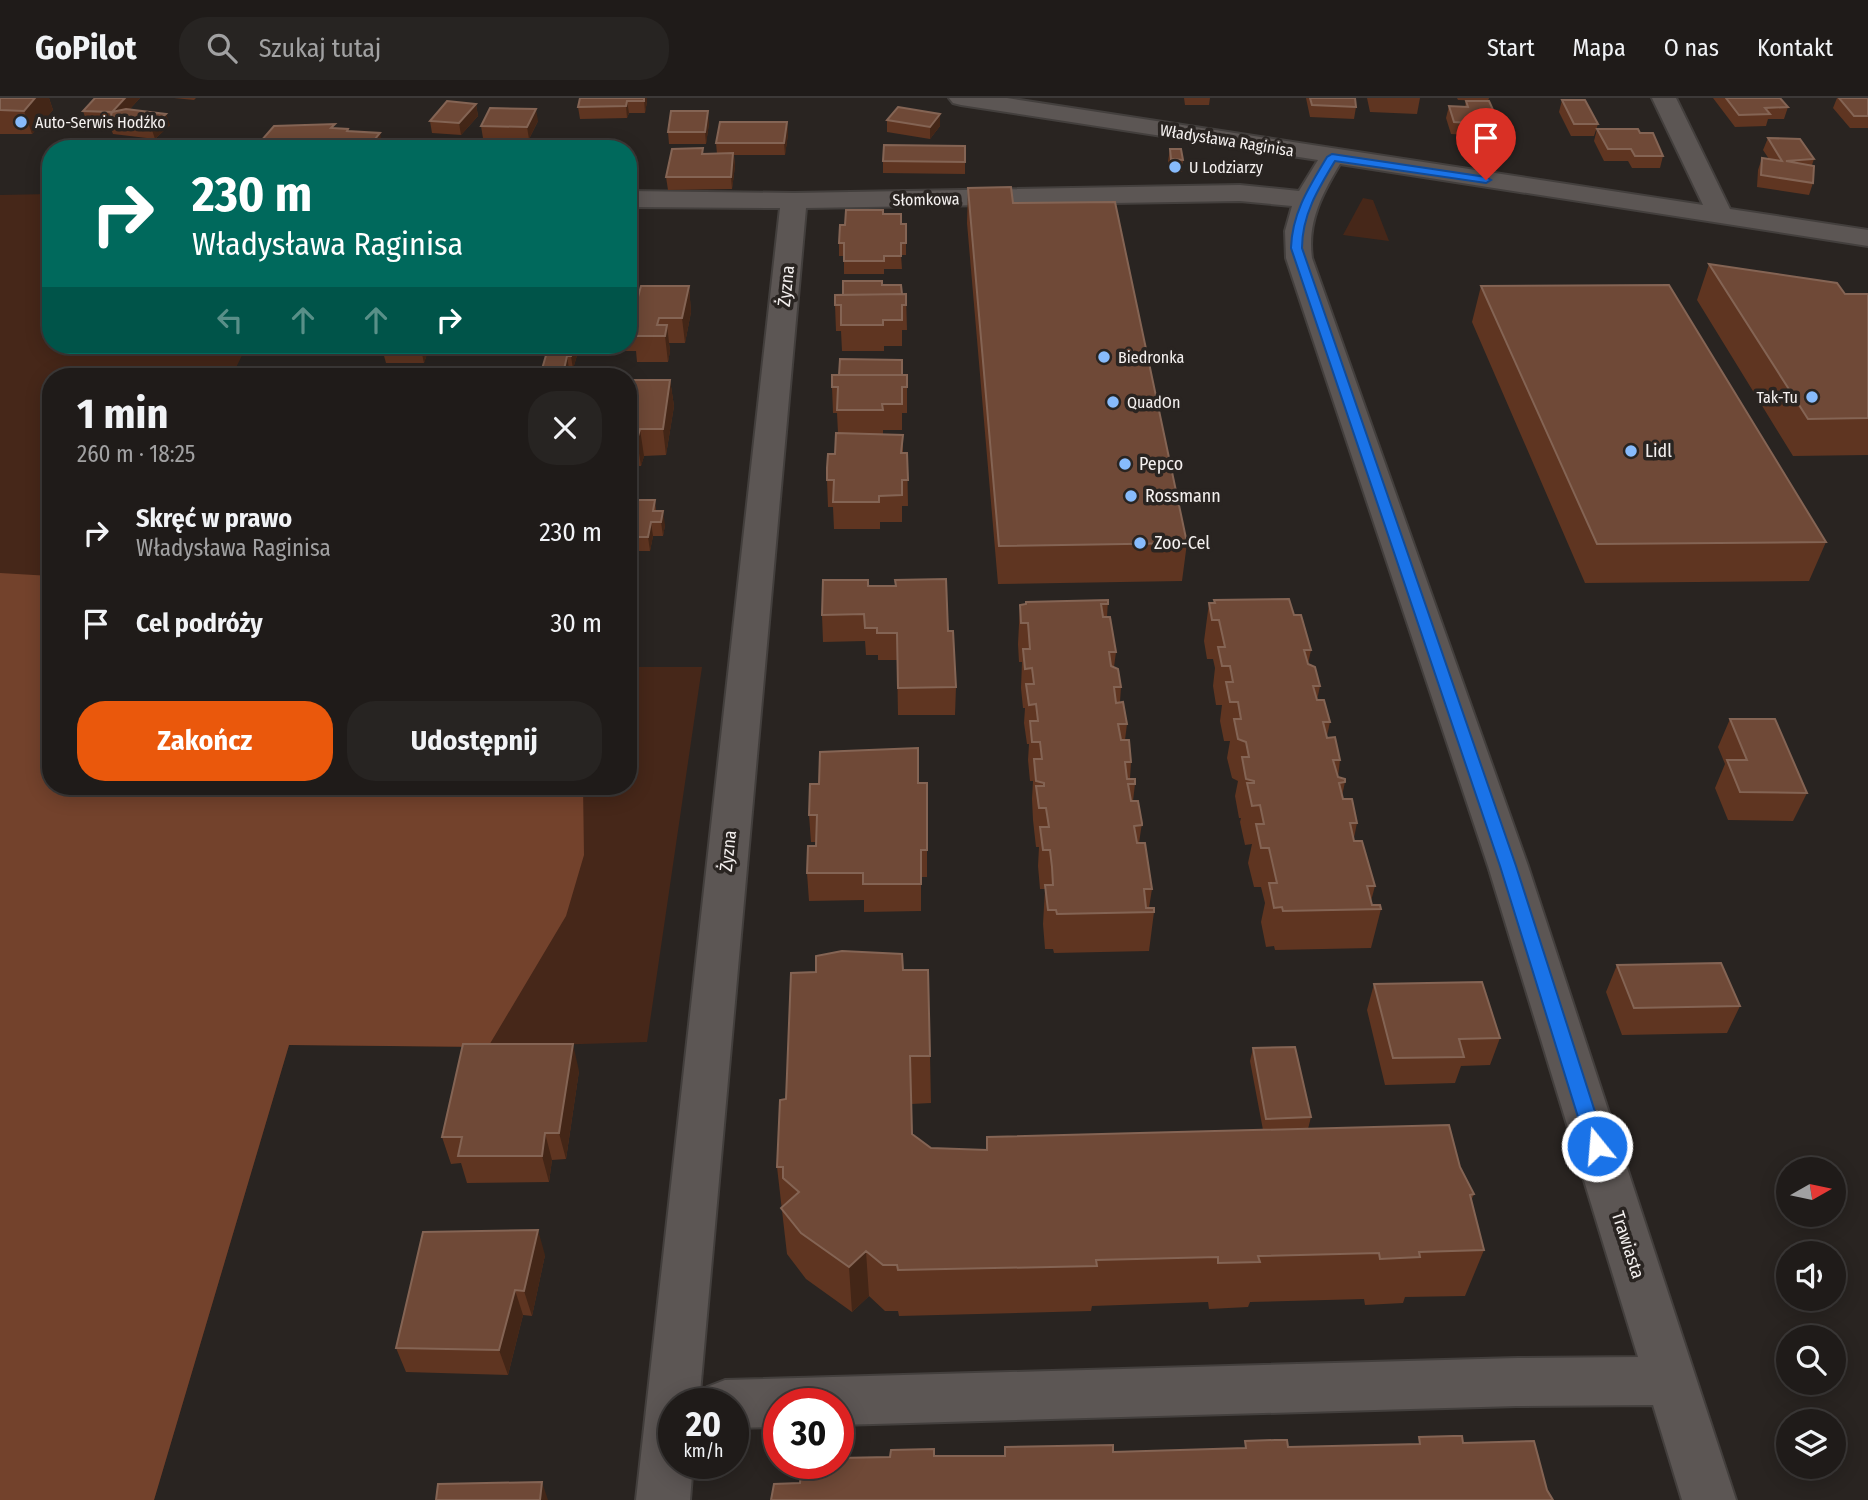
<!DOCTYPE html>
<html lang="pl">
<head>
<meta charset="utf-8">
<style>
  :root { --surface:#1f1b19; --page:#272422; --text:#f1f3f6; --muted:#a1a1a2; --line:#3c3938; --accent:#ea580c }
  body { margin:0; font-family:"Fira Sans Condensed",sans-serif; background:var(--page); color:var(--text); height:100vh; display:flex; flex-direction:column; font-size:26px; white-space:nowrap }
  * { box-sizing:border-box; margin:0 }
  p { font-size:23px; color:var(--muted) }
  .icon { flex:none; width:38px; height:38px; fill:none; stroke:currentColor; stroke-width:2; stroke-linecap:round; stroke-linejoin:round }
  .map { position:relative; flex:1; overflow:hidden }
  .sheet { position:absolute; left:42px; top:270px; width:595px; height:427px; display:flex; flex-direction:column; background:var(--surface); border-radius:28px; box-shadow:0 4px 18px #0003,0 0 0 2px var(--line) }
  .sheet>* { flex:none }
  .top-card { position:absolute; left:42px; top:42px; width:595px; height:214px; border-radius:28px; box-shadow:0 4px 18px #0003,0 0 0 2px var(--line); background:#00695c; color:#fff; overflow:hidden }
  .needle { width:46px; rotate:81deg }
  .buttons { position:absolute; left:1776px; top:1059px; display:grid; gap:14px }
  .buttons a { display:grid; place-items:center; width:70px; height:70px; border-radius:50%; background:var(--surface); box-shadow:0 4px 18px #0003,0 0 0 2px var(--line); font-size:35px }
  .speed { position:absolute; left:658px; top:1290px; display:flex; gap:14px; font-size:35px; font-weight:700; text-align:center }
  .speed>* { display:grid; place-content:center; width:91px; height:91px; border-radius:50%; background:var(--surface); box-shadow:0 4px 18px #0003,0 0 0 2px var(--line); line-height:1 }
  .speed small { font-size:18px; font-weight:400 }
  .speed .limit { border:10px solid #d22; background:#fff; color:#111 }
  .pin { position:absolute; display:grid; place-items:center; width:60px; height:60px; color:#fff; margin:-72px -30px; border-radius:50% 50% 50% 0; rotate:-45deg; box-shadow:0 0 7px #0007 }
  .pin .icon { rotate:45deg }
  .me { position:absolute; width:77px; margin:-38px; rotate:343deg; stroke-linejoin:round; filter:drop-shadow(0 0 5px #0008) }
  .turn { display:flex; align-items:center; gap:24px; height:147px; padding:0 35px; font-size:32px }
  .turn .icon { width:91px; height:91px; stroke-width:2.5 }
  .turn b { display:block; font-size:49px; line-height:60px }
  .lanes { display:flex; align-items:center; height:66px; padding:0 35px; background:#0003; justify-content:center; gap:35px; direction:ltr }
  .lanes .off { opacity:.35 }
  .round { display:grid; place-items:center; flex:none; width:74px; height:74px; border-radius:28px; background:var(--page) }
  .summary { display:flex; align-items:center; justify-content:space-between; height:119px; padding:0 35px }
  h1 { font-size:42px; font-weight:700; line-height:52px }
  .primary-button { display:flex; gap:14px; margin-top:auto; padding:14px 35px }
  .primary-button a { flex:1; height:80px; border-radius:28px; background:var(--accent); color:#fff; font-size:28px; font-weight:700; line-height:80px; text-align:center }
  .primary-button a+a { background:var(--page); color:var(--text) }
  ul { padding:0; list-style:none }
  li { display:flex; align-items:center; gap:21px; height:91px; padding:0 35px }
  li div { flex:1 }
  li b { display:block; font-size:26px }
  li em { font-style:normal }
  header { display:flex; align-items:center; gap:42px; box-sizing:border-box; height:98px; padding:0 35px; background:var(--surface); border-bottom:2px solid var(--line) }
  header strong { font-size:33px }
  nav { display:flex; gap:38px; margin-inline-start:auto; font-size:24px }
  .search { width:490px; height:63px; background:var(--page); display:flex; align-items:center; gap:18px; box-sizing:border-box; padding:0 24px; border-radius:28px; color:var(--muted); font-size:26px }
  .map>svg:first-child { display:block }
  .green { fill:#462719 }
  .forest { fill:#73422c }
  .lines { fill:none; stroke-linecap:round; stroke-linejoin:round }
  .minor-casing { stroke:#433f3d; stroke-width:4 }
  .minor { fill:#5c5654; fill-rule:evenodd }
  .wall { fill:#5f3521 }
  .shaded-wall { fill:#432617 }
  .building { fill:#6f4937; stroke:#846454; stroke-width:2 }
  .route { fill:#1a73e8; stroke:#114b97; stroke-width:2 }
  .poi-dot { fill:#87bbfc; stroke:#292421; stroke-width:2.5 }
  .labels { text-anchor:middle; stroke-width:7; stroke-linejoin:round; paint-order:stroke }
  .far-poi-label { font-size:16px; fill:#f5f1f0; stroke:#292421; text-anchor:start }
  .far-street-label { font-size:16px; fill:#f5f1f0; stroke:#292421 }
  .street-label { font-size:18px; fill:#f5f1f0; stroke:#292421 }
  .poi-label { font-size:18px; fill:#f5f1f0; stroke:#292421; text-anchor:start }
</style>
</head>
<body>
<header>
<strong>GoPilot</strong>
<div class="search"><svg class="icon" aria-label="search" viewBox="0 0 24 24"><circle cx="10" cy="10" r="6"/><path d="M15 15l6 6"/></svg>Szukaj tutaj</div>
<nav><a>Start</a><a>Mapa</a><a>O nas</a><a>Kontakt</a></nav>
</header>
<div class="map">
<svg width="1868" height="1402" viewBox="0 0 1868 1402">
  <rect width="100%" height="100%" fill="#292421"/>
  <path class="green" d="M51,96V247H247L232,278H51V688H628V569H702L647,944L488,949L289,947L154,1402H0V97Z
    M1363,100L1373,102L1389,143L1343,137Z"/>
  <path class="forest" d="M0,475L51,478V688H583L584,757L566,818L488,949L289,947L154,1402H0Z"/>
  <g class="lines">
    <g class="minor-casing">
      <path id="minor" d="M949,0H1007L1703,107L1652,0H1676L1730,111L1868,132V148L1340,66C1322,96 1307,124 1312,160L1528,768L1736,1402H1682L1653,1307L1517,1308L838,1327V1306H779V1329L733,1330V1306H699L707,1289L725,1282L1517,1260L1638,1259L1488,768L1286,160L1285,133L1292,108L1240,103L806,110L699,1306H674V1365H693L690,1402H636L780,110L628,109V93L794,95L1240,87L1299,93L1318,62L961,7L953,5Z"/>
    </g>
    <use href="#minor" class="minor"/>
  </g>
  <path class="wall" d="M0,0H49L53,12L32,36H0Z
    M95,0H140L129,12L170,27L155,41L113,36L109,26L87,25L83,13Z
    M174,0H196L194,2Z
    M580,0L647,3L645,15H629L627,20L580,21L578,9Z
    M1184,0H1210L1209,7H1185Z
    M1306,0H1355L1356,9L1354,21L1310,19Z
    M1367,0H1420L1417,16L1370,14Z
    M1457,0H1489L1488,3L1458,2Z
    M1713,0H1780L1788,9L1784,21H1768L1766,28L1735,29Z
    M1837,0H1868V30H1850L1833,10Z
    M1562,2L1598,26L1594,38H1571L1559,14Z
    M1466,3L1501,29L1498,41L1470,40L1468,37L1451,36L1446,20L1449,8L1465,9Z
    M476,6L478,18L461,37L432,35L430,23Z
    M887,22L940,28L930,41L887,34Z
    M538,23L529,41L483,40L481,28Z
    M787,24L788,36L785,57H734L735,68L732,91L668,92L666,79L704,56H717L716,45Z
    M709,25L706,46H669L668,34Z
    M1597,31L1640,35L1663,58L1660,70H1632L1628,63H1604L1594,43Z
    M1768,40L1814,61L1812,67L1813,85L1809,97L1757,89L1758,72L1762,60L1769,61L1763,52Z
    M965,48V76L883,75V63Z
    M1170,51L1183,62L1182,74H1170L1168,63Z
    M968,90L1013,105L1187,445L1182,483L998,486L967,125Z
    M883,116L901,126L906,139V157H901L902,171H884V176H844V158H839V145L845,127Z
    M1709,166L1845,196H1868V357L1793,358L1697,202Z
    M882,187L902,196H906L907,232H902V248H884V253H842L841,233H836L835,207L843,197Z
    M689,188L691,214L685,245H669L670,253L668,264H637L636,253H616L615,247H628V210H635Z
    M1481,188L1826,444L1809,483L1585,485L1472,224Z
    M381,247H465L462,256H427L424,265H386Z
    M549,247H577L578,254L573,271H569L567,278H534L533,276L542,271Z
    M902,277L907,278V315H902V332H883V336L903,337V355H907L908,408H902V424H880V431H834L833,409H828L827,382L835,356L838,335L837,315H833L832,289Z
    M628,282H670L674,308L666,357L644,358L641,368H628Z
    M628,402H655L656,413L665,427L663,438H653L650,453H628Z
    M868,488L948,533L956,589L955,617H898L897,562H878V557H866L865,543L823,544L822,517Z
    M1108,502L1107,519L1116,554L1114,569L1121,589L1120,604L1127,626L1125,642L1131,664L1130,681L1135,686L1133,703L1142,725L1139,745L1152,791L1149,810L1154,814L1149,853L1054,855L1053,851H1045L1043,826L1045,791H1040L1038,768L1039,749H1036L1033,722L1032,701L1033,683H1030L1028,662L1029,646H1027L1024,625L1025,610H1023L1021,590L1022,564H1019L1018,546L1020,507H1025L1026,504Z
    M1214,502L1294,517L1311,552L1308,566L1320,588L1317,602L1330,624L1327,638L1340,662L1338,679L1345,684L1342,698L1357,725L1354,740V743L1375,788L1371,803L1372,807L1381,811L1371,850L1275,852L1274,848L1266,849L1261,824L1265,805L1261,789H1254L1248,765L1252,746L1245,747L1240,724L1241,720H1239L1235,698L1238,683L1232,680L1227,660L1230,643H1224L1220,623L1222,607H1216L1213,588L1215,570L1213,561H1207L1204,543L1209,505H1214Z
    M1730,621L1807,695L1793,723L1728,722L1715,690L1725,666L1718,649Z
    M927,685V779H921V813L864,814V802L809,803L807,775L816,748L817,744H811L809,717L819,686Z
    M1617,867L1740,908L1727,935L1622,937L1606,894Z
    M903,872L930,958L931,1005L911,1006L912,1036L931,1050L986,1052L987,1039L1263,1032L1250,963L1253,950L1311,1019L1308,1031L1460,1069L1474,1096L1471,1103L1484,1152L1465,1198L1405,1199L1403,1205L1365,1207L1364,1201L1250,1204L1248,1209L1209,1211L1208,1204L1092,1208L1091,1213L899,1218L898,1213H885L869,1198L852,1214L806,1181L787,1156L777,1069L786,1001Z
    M1374,886L1500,940L1490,967L1461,968L1455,985L1385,987L1367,912Z
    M579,973L566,1061L552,1062L549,1084L467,1085L461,1065L451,1066L442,1039Z
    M545,1157L532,1218L523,1217L508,1277L406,1274L396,1250Z"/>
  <path class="shaded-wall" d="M35,0H49L53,12L32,36L24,13Z
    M125,0H140L116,26L112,14Z
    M644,0H647V3L645,15Z
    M627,3L629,15L627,20L626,8Z
    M476,6L478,18L461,37L459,25Z
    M536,11L538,23L529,41L527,29Z
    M708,13L709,25L706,46L705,34Z
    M166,16L170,27L155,41L151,29Z
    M940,16V28L930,41V29Z
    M787,24L788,36L785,57L784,45Z
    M380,35L383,51H367Z
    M733,55L735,68L732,91L731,79Z
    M689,188L691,214L685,245L682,220Z
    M667,227L670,253L668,264L665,238Z
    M420,247H425L427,256L424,265Z
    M460,247H465L462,256Z
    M574,247H577L578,254L573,271L571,258Z
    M567,258L569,271L567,278H563Z
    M670,282L674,308L666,357L663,331Z
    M640,331L644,358L641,368L637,342Z
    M663,413L665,427L663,438L661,424Z
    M651,424L653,438L650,453L648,439Z
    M573,946L579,973L566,1061L559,1035Z
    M545,1035L552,1062L549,1084L542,1058Z
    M538,1132L545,1157L532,1218L524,1193Z
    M866,1153L869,1198L852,1214L849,1169Z
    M515,1192L523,1217L508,1277L499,1252Z
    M542,1384L548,1402H540Z"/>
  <path class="building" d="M0,0H35L24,13L0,12Z
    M95,0H125L112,14L126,11L166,16L151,29L109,24L112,14L83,13Z
    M580,0H644V3H627L626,8L578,9Z
    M1310,0H1355L1356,9L1312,7Z
    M1726,0H1780L1788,9L1765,10L1770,16L1739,17Z
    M1839,0H1868V18H1854Z
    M1562,2H1585L1598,26H1574Z
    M447,3L476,6L459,25L430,23Z
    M1466,3H1489L1501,29L1472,28L1471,25L1454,24L1449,8L1468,9Z
    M898,9L940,16L930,29L887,22Z
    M490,10L536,11L527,29L481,28Z
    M671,13H708L705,34H668Z
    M720,24H787L784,45H716Z
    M335,26L331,30L348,31L347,33L380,35L367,51H254L274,28Z
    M1597,31H1638L1640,35H1653L1663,58H1635L1631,51H1608Z
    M1768,40L1800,41L1814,61L1786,63L1814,68L1813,85L1761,77L1762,60L1782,63Z
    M402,43L432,45L428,51H396Z
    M884,47L965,48V64L883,63Z
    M579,49V51H515L516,50Z
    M703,50L702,56L733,55L731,79H666L672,51Z
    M1170,51H1181L1183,62L1171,61Z
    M1011,89L1013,105L1115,104L1187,445L999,448L968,90Z
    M846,112H883V116H901V126H906V145H901V158H884V163H844V145H839L840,127H845Z
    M1709,166L1837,185L1845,196H1868V320L1808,321Z
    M843,183H882V187H901L902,196L843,197Z
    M1669,187L1826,444L1597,446L1481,188Z
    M641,188H689L682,220H659L657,227H667L665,238H634L637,227H628V210H635Z
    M906,196V207H902V222H883V227H841V207H835V197Z
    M549,247H574L571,258H567L563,276H533L535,271H542Z
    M840,261L902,262V277H839Z
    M832,277H907V289H902V306H882L883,312H837L838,289H832Z
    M628,282H670L663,331H640L637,342H628Z
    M836,335L903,337L901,355H907L908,382H902V397L879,398V404H833L834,382H827V370L828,356H835Z
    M628,402H655L653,413H663L661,424H651L648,439H628Z
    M946,481L948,533H953L956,589L898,590L897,535H877V530H865L864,516L822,517L823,482H868V488H896L895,482Z
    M1289,501L1294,517H1301L1311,552H1304L1308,566L1315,569L1320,588H1313L1317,602H1324L1330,624H1323L1327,640L1335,639L1340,662H1333L1338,679L1345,681V684L1339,685L1343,701H1352L1357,725H1350L1354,743H1362L1375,788H1367L1372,807H1380L1381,811L1283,813L1282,809L1274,810L1269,785H1277L1269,750H1261L1256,726H1264L1260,707L1252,708L1247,685H1254V683L1246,681L1242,659H1249L1246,644L1238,641L1234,621H1241L1238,604H1230L1226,584H1233L1230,568H1222L1218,549H1225L1219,522H1212L1209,505H1215L1214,502Z
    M1108,502V506H1101L1103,519H1110L1116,554H1109L1111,568L1118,571L1121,589H1114L1116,605L1123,604L1127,626H1118L1121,642H1129L1131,664H1125L1127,681H1135V686H1128L1131,703H1138L1142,725V727L1134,728L1137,745H1145L1152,791H1144L1146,810H1154V814L1057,816L1056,812H1048L1045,787H1053L1052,769L1050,752H1043L1040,729H1049L1046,710H1039L1036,688H1044V685L1036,683L1034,661H1042L1040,644H1032L1030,623H1038L1036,606L1029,607L1026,586H1034L1032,570L1025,571L1023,551H1030L1028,525H1021L1020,507L1026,506V504Z
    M1730,621H1775L1807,695L1740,694L1727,662H1747Z
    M918,650V685H927V752H921V786H863V775H807L808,748H816L817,717H809L810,686H819L820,654Z
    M842,853L902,856L903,872H928L930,958H910L912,1036L931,1050L987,1052V1039L1449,1027L1460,1069L1474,1096L1470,1097L1484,1152L1419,1154L1420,1159L1380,1161L1379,1155L1258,1158L1260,1164L1218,1165V1159L1096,1162L1097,1168L898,1172L897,1167H883L866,1153L849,1169L801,1135L781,1110L799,1094L783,1080V1069H777L780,1002L786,1001L791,875L816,874V858Z
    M1721,865L1740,908L1634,910L1617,867Z
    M1482,884L1500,940L1459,941L1464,959L1393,960L1374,886Z
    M463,946H573L559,1035H545L542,1058H458L462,1039H442Z
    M1295,949L1311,1019L1266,1021L1253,950Z
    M538,1132L524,1193L515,1192L499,1252L396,1250L423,1134Z
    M1453,1338H1462L1463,1345L1534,1343L1547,1392L1553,1402H771L774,1386L800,1385L802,1365H838V1360L890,1359L891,1352L934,1351V1358H1005V1349L1113,1347V1354L1246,1350L1245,1343L1275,1342H1287L1288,1349L1420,1346L1419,1339Z
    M542,1384L540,1402H436L438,1386Z"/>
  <path class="route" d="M1332,56L1486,79L1491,82L1486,85L1335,63C1318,91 1302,117 1302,150L1516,768L1606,1048L1604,1053L1597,1056L1590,1053L1587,1048L1500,768L1291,150C1292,115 1309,89 1327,59Z"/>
  <g class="poi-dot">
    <circle cx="21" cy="24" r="7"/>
    <circle cx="1175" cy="69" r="7"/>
    <circle cx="1104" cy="259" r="7"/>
    <circle cx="1812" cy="299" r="7"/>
    <circle cx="1113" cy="304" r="7"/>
    <circle cx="1631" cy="353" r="7"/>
    <circle cx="1125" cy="366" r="7"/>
    <circle cx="1131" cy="398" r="7"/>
    <circle cx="1140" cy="445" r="7"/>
  </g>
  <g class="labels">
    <g class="far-poi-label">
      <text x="35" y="30">Auto-Serwis Hodźko</text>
      <text x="1189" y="75">U Lodziarzy</text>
      <text x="1118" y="265">Biedronka</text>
      <text x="1798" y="305" text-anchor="end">Tak-Tu</text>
      <text x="1127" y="310">QuadOn</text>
    </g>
    <g class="far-street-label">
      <text transform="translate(1227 42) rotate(9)" y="6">Władysława Raginisa</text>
      <text transform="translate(926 101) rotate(-1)" y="6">Słomkowa</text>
    </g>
    <g class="street-label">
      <text transform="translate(786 188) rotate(-84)" y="6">Żyzna</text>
      <text transform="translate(728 753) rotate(-84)" y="6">Żyzna</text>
      <text transform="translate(1628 1147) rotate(72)" y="6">Trawiasta</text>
    </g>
    <g class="poi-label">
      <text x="1645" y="359">Lidl</text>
      <text x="1139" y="372">Pepco</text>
      <text x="1145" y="404">Rossmann</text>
      <text x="1154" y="451">Zoo-Cel</text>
    </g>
  </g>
</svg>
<div class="buttons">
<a><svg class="needle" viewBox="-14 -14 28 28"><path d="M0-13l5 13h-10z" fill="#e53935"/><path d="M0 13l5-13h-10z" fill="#a1a1a2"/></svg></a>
<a><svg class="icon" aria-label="sound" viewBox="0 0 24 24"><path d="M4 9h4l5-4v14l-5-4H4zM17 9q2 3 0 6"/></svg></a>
<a><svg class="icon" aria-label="search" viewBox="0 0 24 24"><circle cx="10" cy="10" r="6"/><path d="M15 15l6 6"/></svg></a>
<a><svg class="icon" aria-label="layers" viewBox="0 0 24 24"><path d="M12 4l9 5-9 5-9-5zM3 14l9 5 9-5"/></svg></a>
</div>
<div class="speed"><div>20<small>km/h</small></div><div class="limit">30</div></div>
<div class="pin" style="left:1486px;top:82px;background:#d93025"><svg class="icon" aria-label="arrive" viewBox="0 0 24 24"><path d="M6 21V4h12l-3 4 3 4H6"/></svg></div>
<svg class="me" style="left:1597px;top:1048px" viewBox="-20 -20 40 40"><circle r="17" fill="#1a73e8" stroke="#fff" stroke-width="3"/><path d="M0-11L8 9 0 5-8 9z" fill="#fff"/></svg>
<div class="top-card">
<div class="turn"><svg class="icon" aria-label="right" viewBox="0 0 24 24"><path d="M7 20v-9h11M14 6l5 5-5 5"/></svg><div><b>230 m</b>Władysława Raginisa</div></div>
<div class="lanes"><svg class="icon off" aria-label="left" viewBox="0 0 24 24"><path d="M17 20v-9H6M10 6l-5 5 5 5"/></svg><svg class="icon off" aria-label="ahead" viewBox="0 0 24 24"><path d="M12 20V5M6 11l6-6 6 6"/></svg><svg class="icon off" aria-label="ahead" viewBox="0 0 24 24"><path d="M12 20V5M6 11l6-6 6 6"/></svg><svg class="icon" aria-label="right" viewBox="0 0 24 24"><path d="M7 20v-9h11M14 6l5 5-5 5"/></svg></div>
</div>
<section class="sheet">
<div class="summary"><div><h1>1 min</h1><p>260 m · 18:25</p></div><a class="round"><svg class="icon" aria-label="close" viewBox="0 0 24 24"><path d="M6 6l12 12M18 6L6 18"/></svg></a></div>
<ul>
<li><svg class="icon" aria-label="right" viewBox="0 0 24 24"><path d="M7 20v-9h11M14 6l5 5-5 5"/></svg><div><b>Skręć w prawo</b><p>Władysława Raginisa</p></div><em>230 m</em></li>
<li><svg class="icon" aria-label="arrive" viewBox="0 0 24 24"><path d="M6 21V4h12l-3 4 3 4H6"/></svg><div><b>Cel podróży</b></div><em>30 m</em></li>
</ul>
<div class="primary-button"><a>Zakończ</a><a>Udostępnij</a></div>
</section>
</div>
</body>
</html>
